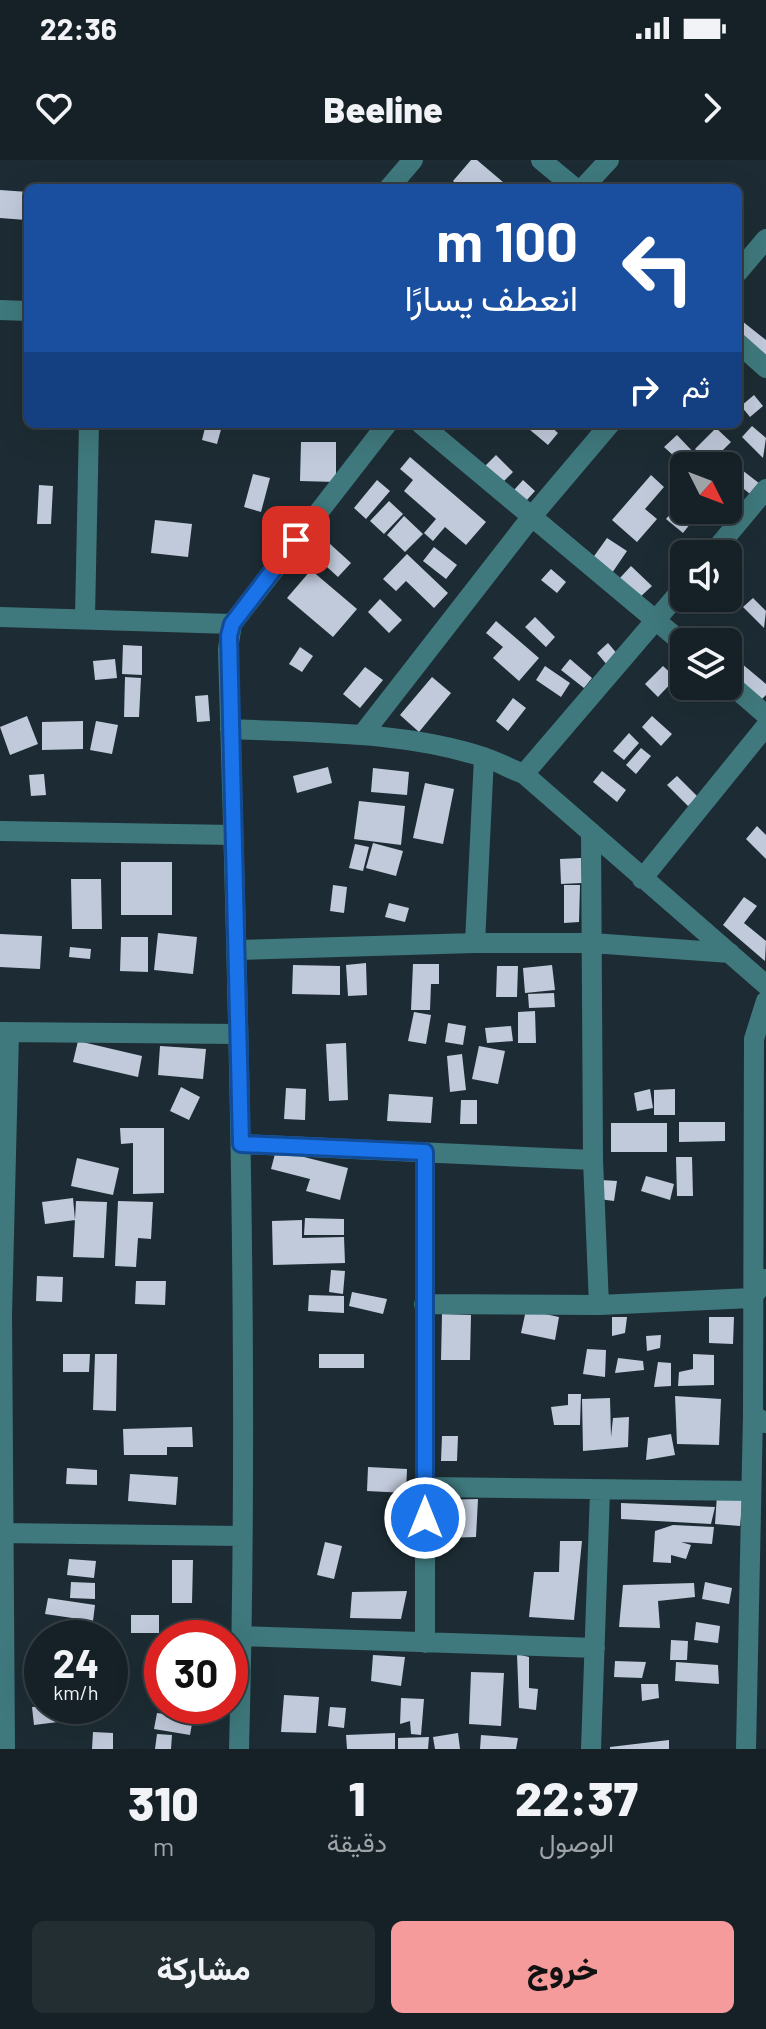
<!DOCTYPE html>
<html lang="ar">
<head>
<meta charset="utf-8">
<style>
  :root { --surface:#162127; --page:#232e33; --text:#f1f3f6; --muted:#9ea3a7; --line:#353e44; --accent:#f59b9c }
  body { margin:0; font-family:Barlow,Vazirmatn,sans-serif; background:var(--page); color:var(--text); direction:rtl; height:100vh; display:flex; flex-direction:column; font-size:30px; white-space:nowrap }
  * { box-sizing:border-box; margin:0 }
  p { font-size:26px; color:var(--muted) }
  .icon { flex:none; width:44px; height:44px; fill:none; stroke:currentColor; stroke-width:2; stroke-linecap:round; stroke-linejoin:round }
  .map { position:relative; height:1589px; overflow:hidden; direction:ltr }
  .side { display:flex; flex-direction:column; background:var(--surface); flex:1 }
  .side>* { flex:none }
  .guide { position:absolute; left:24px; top:24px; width:718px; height:244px; border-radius:12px; box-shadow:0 8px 32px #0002,0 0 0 2px var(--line); direction:rtl; background:#1a4fa0; color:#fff; overflow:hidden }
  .needle { width:52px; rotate:132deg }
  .fabs { position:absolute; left:670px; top:292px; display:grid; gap:16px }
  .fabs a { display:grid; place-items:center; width:72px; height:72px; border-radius:12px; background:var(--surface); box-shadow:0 8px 32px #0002,0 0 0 2px var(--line); font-size:40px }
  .speed { position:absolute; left:24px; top:1460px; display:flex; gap:16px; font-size:40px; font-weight:700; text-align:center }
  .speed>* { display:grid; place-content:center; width:104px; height:104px; border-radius:50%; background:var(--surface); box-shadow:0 8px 32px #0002,0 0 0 2px var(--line); line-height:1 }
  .speed small { font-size:20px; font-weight:400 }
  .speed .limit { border:12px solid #d22; background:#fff; color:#111 }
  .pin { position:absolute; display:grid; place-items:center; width:68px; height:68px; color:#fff; margin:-34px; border-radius:16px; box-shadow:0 4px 12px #0006 }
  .me { position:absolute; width:88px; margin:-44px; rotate:0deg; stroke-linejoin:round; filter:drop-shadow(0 0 6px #0008) }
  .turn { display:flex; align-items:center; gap:28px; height:168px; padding:0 32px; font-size:36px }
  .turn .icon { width:104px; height:104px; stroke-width:2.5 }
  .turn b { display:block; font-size:56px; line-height:68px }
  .then { display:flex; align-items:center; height:76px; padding:0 32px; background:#0003; gap:16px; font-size:30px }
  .eta { display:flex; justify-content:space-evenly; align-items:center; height:136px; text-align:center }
  .eta b { font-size:48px; font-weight:800; line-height:56px }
  .cta { display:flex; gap:16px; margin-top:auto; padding:16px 32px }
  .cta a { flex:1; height:92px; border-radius:12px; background:var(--accent); color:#111; font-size:32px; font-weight:800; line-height:92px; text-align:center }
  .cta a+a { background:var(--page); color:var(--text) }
  .status { display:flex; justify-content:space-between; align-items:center; height:56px; padding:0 40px; background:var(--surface); direction:ltr }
  .status svg { height:22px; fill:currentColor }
  header { display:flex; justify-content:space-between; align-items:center; height:104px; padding:0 32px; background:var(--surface); font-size:36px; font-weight:800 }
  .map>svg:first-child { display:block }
  .building { fill:#c1cadb }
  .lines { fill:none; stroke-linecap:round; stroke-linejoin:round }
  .minor { stroke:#3f797d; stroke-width:20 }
  .route-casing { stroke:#114b97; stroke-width:20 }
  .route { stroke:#1a73e8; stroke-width:14 }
</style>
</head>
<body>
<div class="status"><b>22:36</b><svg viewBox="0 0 49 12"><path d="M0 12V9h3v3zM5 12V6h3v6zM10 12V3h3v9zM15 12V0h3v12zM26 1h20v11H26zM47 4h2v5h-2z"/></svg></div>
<header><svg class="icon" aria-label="forward" viewBox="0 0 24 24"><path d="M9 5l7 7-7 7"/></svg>Beeline<svg class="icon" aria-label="heart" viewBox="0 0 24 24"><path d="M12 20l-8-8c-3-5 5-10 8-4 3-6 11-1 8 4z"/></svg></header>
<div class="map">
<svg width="766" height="1589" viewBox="0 0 766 1589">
  <rect width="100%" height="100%" fill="#1d2c34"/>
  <path class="building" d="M471,0H477L510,28H461L453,21Z
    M0,30L28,32L26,60L0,58Z
    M742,161L766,180V202L738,179V167Z
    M754,235L763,246L750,257L741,246Z
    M206,264L222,266L217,284L202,280Z
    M523,264H548L558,273L548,285Z
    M752,266L766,278L763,298L742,277Z
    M716,268L731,282L710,303L695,289Z
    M677,275L696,295L685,306L664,287Z
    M301,282H336V322L300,321Z
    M496,295L513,312L502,323L485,306Z
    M410,297L486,362L466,385L445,367L433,381L424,373L436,359L404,331L413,320L400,309Z
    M742,310L764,327L755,338L734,321Z
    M253,314L270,318L261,352L244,347Z
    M651,315L664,327L645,349L657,359L637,382L612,360Z
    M377,320L390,331L366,359L354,348Z
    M523,320L535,331L526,341L514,330Z
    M39,325L53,326L51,364H37Z
    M684,338V350H701L683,373L666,359Z
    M389,341L403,354L384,374L370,361Z
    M404,356L423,374L405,392L387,375Z
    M155,360L192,364L188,397L151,393Z
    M607,378L627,391L612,413L592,399Z
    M680,382L695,394H684V405L670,395Z
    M329,383L351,403L338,417L316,397Z
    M434,387L457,405L446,419L423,401Z
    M407,394L448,433L434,448L406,421L396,431L383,419Z
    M631,406L652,426L639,438L619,419Z
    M551,409L566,422L557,433L541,420Z
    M311,410L357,449L333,477L287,438Z
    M753,438L766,451L764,468L743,447Z
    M380,439L402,460L389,473L368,452Z
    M535,457L555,477L546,487L525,467Z
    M496,461L539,498L519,521L493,498L503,487L486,473Z
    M608,483L619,496L608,506L597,493Z
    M123,485L142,486V515L122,514Z
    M300,487L313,496L302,512L289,504Z
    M115,499L117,518L95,520L93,501Z
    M570,499L592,518L584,528L561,510Z
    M741,503L766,524V535L762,539L731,513Z
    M545,506L570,523L561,537L536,520Z
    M663,506L676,518L658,537L645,524Z
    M365,507L383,520L360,548L343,534Z
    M125,517L141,518L139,557H124Z
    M432,517L451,533L419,572L400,555Z
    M208,535L210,561L197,562L195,536Z
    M513,538L526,548L508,571L496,561Z
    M27,556L38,584L10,595L0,567Z
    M652,556L672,574L661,586L642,567Z
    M83,561V589L42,590V562Z
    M96,561L118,565L112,594L90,590Z
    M629,573L639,583L624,600L613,591Z
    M641,588L651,596L636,614L626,605Z
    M328,607L332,623L297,633L293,616Z
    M373,608L409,612L407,635L371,632Z
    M602,611L626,630L617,642L593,622Z
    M44,614L46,635L31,636L29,615Z
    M677,616L698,637L688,646L667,625Z
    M425,623L454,629L443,684L413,678Z
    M359,641L405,646L401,685L354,679Z
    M757,666L766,675V699L746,679Z
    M373,683L403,691L396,716L366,708Z
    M355,684L369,687L363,711L349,708Z
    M581,698L582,723L561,724L560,699Z
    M121,702H172V755H121Z
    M71,719H101L102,769H72Z
    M333,725L347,727L344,753L330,751Z
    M564,725H580L579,762L564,763Z
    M744,737L757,746L744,763L766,781L765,801L723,765Z
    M389,743L409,748L405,762L385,757Z
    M158,773L197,777L193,814L154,810Z
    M0,774L42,776L40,809L0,807Z
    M121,777H148V812L120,811Z
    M70,787L91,789L90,799L69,797Z
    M366,803L367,835L348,836L346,805Z
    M413,804H439V824H431L430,850H411Z
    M293,805L340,806V835L292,834Z
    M552,805L555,830L525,833L523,808Z
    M497,806H518L517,837H496Z
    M554,833L555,847L529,848L528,834Z
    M535,851L536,883H518V852Z
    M414,852L431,855L426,884L408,881Z
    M448,863L466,866L463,885L445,882Z
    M511,866L513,881L487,883L485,868Z
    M78,881L142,896L138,917L73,902Z
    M346,883L348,940L329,941L326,884Z
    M160,886L206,889L203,919L158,915Z
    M479,886L505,891L498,924L472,919Z
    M462,894L466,930L450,932L447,896Z
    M181,927L200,937L189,960L170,951Z
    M286,928L306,929L305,960L284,959Z
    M650,929L653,948L637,951L634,933Z
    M675,929V955H654V930Z
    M389,934L433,937L431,963L387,961Z
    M461,940H477V964H460Z
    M679,962H725V981L679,982Z
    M611,963H667V992H611Z
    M120,968H164V1033L133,1034V983L121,984Z
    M276,990L348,1008L340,1040L306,1031L310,1019L271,1009Z
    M676,997H692L693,1036H677Z
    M77,998L119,1008L113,1035L71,1026Z
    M646,1016L674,1024L670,1040L641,1031Z
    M601,1020L617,1021L614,1041L599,1039Z
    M73,1038L75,1060L45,1064L42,1042Z
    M76,1041L107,1042L104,1098L73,1097Z
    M118,1041L153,1042L151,1079L138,1078L136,1107L115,1106Z
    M305,1058L344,1059V1075H304Z
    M302,1060V1078L344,1077L345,1103L273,1105L272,1061Z
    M331,1110L345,1111L343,1134L329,1132Z
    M37,1116L63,1117L62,1142L36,1141Z
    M136,1121H166L165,1145L135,1144Z
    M352,1132L387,1139L383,1154L349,1146Z
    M309,1135L344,1136V1153L308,1151Z
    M526,1150L559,1157L555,1180L521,1173Z
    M442,1154L471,1155L470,1200H441Z
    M612,1157H627L625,1173L612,1176Z
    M709,1157H734L733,1184L709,1183Z
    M661,1175L660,1188L647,1191L646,1176Z
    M587,1189L606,1190L605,1217L583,1214Z
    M63,1194H90L89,1212H63Z
    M95,1194H117L116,1251L93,1250Z
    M319,1194H364V1208H319Z
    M693,1194L714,1195V1225L678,1226L679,1212L693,1209Z
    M618,1198L643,1201L644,1210L615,1213Z
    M658,1202L671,1203V1226L654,1227Z
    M568,1234H581L580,1265H554L551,1247L568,1245Z
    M675,1236L721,1239L719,1285L677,1284Z
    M610,1238L611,1277L613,1258L629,1257L628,1287L583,1291L582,1239Z
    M192,1267L193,1287H167V1295H124L123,1269Z
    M671,1274L675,1295L646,1300L648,1278Z
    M442,1276H458L457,1301H441Z
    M368,1307L407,1309L406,1333L367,1331Z
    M67,1308L97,1310V1325L66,1324Z
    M130,1314L178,1317L176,1345L128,1341Z
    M717,1335L743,1337L740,1366L715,1364Z
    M478,1339L476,1377L443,1378L440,1340Z
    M621,1343L715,1347L711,1364L621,1359Z
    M673,1365L714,1367L712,1384L681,1382L691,1385L686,1399L671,1395V1403L653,1402L655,1371Z
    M560,1381H582L574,1460L529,1457L534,1412H559Z
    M325,1382L342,1386L334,1419L317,1415Z
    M69,1399L96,1401L94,1418L67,1415Z
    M172,1400H193L192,1443H172Z
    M71,1422L95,1423V1439L70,1438Z
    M705,1422L732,1428L729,1444L702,1439Z
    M694,1423L695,1437L658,1441L660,1468L619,1467L623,1425Z
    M407,1431L401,1459L350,1458L352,1432Z
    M48,1438L95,1445L93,1461L45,1454Z
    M131,1455H159V1473H131Z
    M66,1460L94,1462L93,1478H64Z
    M696,1462L720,1466L718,1483L694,1480Z
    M671,1480L688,1481L687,1500H670Z
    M517,1494L529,1497V1528L538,1529L536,1550L519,1548Z
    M373,1495L405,1497L401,1526L371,1521Z
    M615,1501L646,1502L642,1518L614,1517Z
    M676,1502L718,1505L719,1524L675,1521Z
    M471,1512L504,1513L501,1566L469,1564Z
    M641,1524H658L659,1538L642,1541Z
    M284,1535L319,1537L316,1573L281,1572Z
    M401,1538L424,1539L421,1575L411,1574L410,1561L400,1564Z
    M56,1546L58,1562L34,1565L32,1547Z
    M330,1547L346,1548L344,1568L328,1566Z
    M157,1553L193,1558L190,1575L154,1569Z
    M93,1572L113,1573V1589H92Z
    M395,1573V1589H347L346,1575Z
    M458,1573L460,1589H435L433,1577Z
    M157,1574L172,1575L171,1589H155Z
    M481,1575L518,1578L516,1589H480Z
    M429,1577L428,1589H398V1578Z
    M669,1580V1589H610V1587Z"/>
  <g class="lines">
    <path class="minor" d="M541,0L575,28
      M389,28L413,0
      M583,28L609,0
      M738,112L766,79
      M0,150L28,151
      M738,183L766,208
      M421,264L684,484
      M712,394L766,329
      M0,457L232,464L387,264
      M85,457L89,264
      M232,464L228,489C239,855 249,1222 239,1589
      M728,522L766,555
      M230,569C314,573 403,571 483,597C497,601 510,609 524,614L766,825
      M362,575L533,355L610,264
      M524,614L684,427
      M0,671L233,675
      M591,672L593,1000L599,1145
      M642,719L766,566
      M475,783L484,597
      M238,790L475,783H592L730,793
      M766,841L754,879L753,1255L766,1263
      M0,872L238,874
      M241,984L593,1000
      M424,1144L599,1145L752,1138L766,1119
      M425,1327L751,1331
      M0,1373L242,1376
      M242,1476L595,1488
      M425,1483V992
      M5,1589L2,1155L9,873
      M591,1589L600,1331
      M746,1589L753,1255"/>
  </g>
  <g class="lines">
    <g class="route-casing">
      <path id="route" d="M296,380L232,464L229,476L241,984L425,992V1358"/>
    </g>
    <use href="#route" class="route"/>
  </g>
</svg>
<div class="fabs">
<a><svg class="needle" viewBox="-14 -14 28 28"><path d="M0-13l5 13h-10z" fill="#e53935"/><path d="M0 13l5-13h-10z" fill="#9ea3a7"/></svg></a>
<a><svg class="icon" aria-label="sound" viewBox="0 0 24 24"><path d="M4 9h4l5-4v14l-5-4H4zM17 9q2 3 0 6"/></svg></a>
<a><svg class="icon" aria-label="layers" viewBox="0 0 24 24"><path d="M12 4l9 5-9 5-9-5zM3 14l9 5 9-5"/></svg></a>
</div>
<div class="speed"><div>24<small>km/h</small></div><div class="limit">30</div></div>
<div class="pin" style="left:296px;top:380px;background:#d93025"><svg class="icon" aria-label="arrive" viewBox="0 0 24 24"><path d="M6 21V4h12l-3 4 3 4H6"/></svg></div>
<svg class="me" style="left:425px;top:1358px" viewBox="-20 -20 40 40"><circle r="17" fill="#1a73e8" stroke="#fff" stroke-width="3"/><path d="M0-11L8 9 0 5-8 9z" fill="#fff"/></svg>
<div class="guide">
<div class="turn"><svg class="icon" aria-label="left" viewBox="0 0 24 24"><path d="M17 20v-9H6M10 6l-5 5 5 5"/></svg><div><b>100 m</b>انعطف يسارًا</div></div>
<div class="then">ثم<svg class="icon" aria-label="right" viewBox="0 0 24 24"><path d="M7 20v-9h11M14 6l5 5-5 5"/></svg></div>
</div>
</div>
<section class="side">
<div class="eta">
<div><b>22:37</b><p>الوصول</p></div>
<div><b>1</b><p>دقيقة</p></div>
<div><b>310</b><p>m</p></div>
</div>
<div class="cta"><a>خروج</a><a>مشاركة</a></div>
</section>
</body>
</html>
